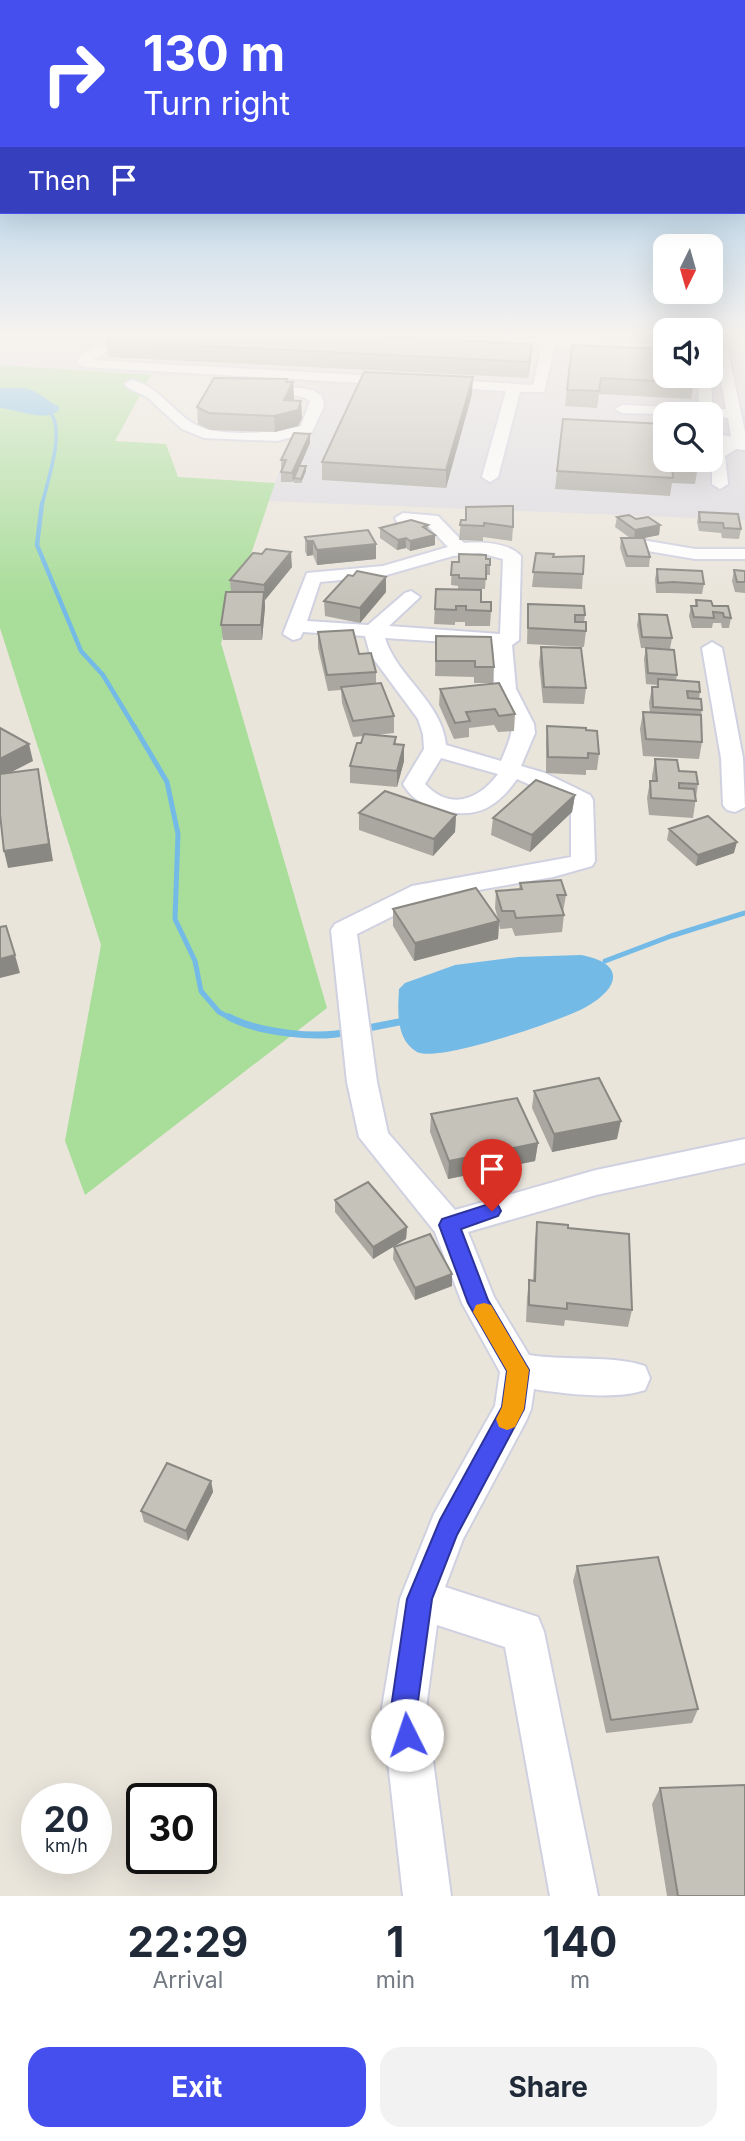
<!DOCTYPE html>
<html lang="en">
<head>
<meta charset="utf-8">
<style>
  :root { --surface:#fff; --page:#f2f2f3; --text:#1f2937; --muted:#747a83; --accent:#444fed }
  body { margin:0; font-family:Inter,sans-serif; background:var(--page); color:var(--text); height:100vh; display:flex; flex-direction:column; font-size:26px; white-space:nowrap }
  * { box-sizing:border-box; margin:0 }
  p { font-size:23px; color:var(--muted) }
  .icon { flex:none; width:38px; height:38px; fill:none; stroke:currentColor; stroke-width:2; stroke-linecap:round; stroke-linejoin:round }
  .map { position:relative; height:1896px; overflow:hidden }
  .details { display:flex; flex-direction:column; background:var(--surface); flex:1 }
  .details>* { flex:none }
  .top-card { position:absolute; left:0px; top:0px; width:746px; height:214px; box-shadow:0 7px 28px #0002; background:#444fed; color:#fff; overflow:hidden }
  .needle { width:46px; rotate:185deg }
  .tools { position:absolute; left:653px; top:234px; display:grid; gap:14px }
  .tools a { display:grid; place-items:center; width:70px; height:70px; border-radius:14px; background:var(--surface); box-shadow:0 7px 28px #0002; font-size:35px }
  .speed { position:absolute; left:21px; top:1783px; display:flex; gap:14px; font-size:35px; font-weight:700; text-align:center }
  .speed>* { display:grid; place-content:center; width:91px; height:91px; border-radius:50%; background:var(--surface); box-shadow:0 7px 28px #0002; line-height:1 }
  .speed small { font-size:18px; font-weight:400 }
  .speed .limit { border:4px solid #111; border-radius:10px; background:#fff; color:#111 }
  .pin { position:absolute; display:grid; place-items:center; width:60px; height:60px; color:#fff; margin:-72px -30px; border-radius:50% 50% 50% 0; rotate:-45deg; box-shadow:0 0 7px #0007 }
  .pin .icon { rotate:45deg }
  .me { position:absolute; width:77px; margin:-38px; rotate:356deg; stroke-linejoin:round; filter:drop-shadow(0 0 5px #0008) }
  .turn { display:flex; align-items:center; gap:24px; height:147px; padding:0 28px; font-size:32px }
  .turn .icon { width:91px; height:91px; stroke-width:2.5 }
  .turn b { display:block; font-size:49px; line-height:60px }
  .then { display:flex; align-items:center; height:66px; padding:0 28px; background:#0003; gap:14px; font-size:26px }
  .eta { display:flex; justify-content:space-evenly; align-items:center; height:119px; text-align:center }
  .eta b { font-size:42px; font-weight:700; line-height:49px }
  .action { display:flex; gap:14px; margin-top:auto; padding:14px 28px }
  .action a { flex:1; height:80px; border-radius:21px; background:var(--accent); color:#fff; font-size:28px; font-weight:700; line-height:80px; text-align:center }
  .action a+a { background:var(--page); color:var(--text) }
  .map>svg:first-child { display:block }
  .industrial { fill:#dedbe2; fill-rule:evenodd }
  .green { fill:#a9dd9a }
  .water { fill:#74bae6 }
  .lines { fill:none; stroke-linecap:round; stroke-linejoin:round }
  .stream-far3 { stroke:#74bae6; stroke-width:3.5 }
  .stream-far2 { stroke:#74bae6; stroke-width:4.5 }
  .stream-far1 { stroke:#74bae6; stroke-width:5 }
  .stream { stroke:#74bae6; stroke-width:7 }
  .minor-casing { stroke:#d0d1e0; stroke-width:4 }
  .minor { fill:#fff; fill-rule:evenodd }
  .wall { fill:#a9a7a0 }
  .shaded-wall { fill:#8a8882 }
  .building { fill:#c5c2ba; stroke:#8a8882; stroke-width:2 }
  .route { fill:#444fed; stroke:#2c339a; stroke-width:2 }
  .slow { fill:#f59e0b }
</style>
</head>
<body>
<div class="map">
<svg width="745" height="1896" viewBox="0 0 745 1896">
  <rect width="100%" height="100%" fill="#eae5db"/>
  <path class="industrial" d="M0,334H665V376H710L711,334H745V520L267,501L316,386L0,365ZM665,415H710V460H665Z"/>
  <path class="green" d="M0,365L151,375L115,441L166,444L178,477L275,483L221,643L327,1008L85,1195L65,1141L101,945L0,628Z"/>
  <path class="water" d="M0,388C39,387 28,389 59,407V410C45,423 17,409 0,408Z
    M581,955C625,963 621,987 586,1007C564,1020 437,1063 417,1052C395,1039 398,1010 399,989L405,983L455,965L518,957Z"/>
  <g class="lines">
    <path class="stream-far3" d="M42,505C47,482 64,436 52,415"/>
    <path class="stream-far2" d="M42,503L37,545L81,651L103,675L135,728"/>
    <path class="stream-far1" d="M134,726L167,782L178,834L175,919L195,961L201,991L219,1012L232,1019
      M605,961L671,936L745,913"/>
    <path class="stream" d="M229,1017C259,1033 316,1039 349,1032
      M363,1029L399,1022"/>
    <g class="minor-casing">
      <path id="minor" d="M123,334H138L92,360L395,377L402,381L395,385L84,367L77,363L80,355Z
        M380,334H455L665,344V352L555,346L544,392H520L498,477L490,482L482,477L506,391L437,387L430,383L437,379L533,385L542,346L386,338Z
        M722,347L728,351L745,432V450L736,449L725,456L728,484L720,489L712,484V452L724,444L710,440V431L731,437L728,418L710,417V415L622,413L615,409L622,405L699,408L698,376L710,374L713,409H726L716,351Z
        M132,380C159,387 171,410 194,424C218,438 275,433 301,426L310,401L303,397L269,391L267,388L274,384L312,390L322,396L324,406L312,432L277,441L204,438L182,429L147,397L127,387L125,384Z
        M403,513L438,516L464,543C482,542 508,542 521,556L519,640L512,645L516,689L534,724L535,733L521,766L545,773L590,795L593,800L595,861L592,866L553,877L427,899L357,934L377,1082L388,1133L455,1210L596,1170L745,1139V1163L596,1195L468,1232L494,1297L529,1355C564,1361 614,1355 645,1366L650,1378L645,1390C616,1400 564,1394 534,1389L531,1409L526,1421L463,1539L445,1587L538,1617L544,1632L598,1896H550L505,1647L437,1625L426,1708L451,1896H403L382,1708L400,1599L434,1514L495,1406L500,1372L462,1303L435,1232L359,1137L347,1082L331,930L335,924L412,886L571,857V803L517,779C495,810 473,820 437,809C421,803 412,799 403,784L424,749L423,734L418,719L370,654L365,636L303,632L300,638L293,640L283,634L307,573L383,566L448,547L427,525L397,522L395,518ZM480,553L503,559L500,634L389,626L420,597L411,591L405,593L368,625L307,621L320,582L383,576L453,556ZM385,638L493,645C494,659 492,676 496,689C507,730 522,713 501,761L446,745C442,702 397,677 385,638ZM441,758L498,774C479,800 450,811 425,784Z
        M642,540L695,549H745V559H695L636,549L633,545L636,541Z
        M712,642L722,648L743,758L745,807L735,812L727,810L723,805L721,758L702,648Z"/>
    </g>
    <use href="#minor" class="minor"/>
  </g>
  <path class="wall" d="M106,341L531,360L528,378L108,357Z
    M572,345L694,383L691,399L599,394L597,408L565,406Z
    M287,379V382H293L294,398L293,401H301L302,418L298,426L275,432L210,430L198,424L197,407Z
    M472,394L446,488L322,480V462Z
    M563,419L665,460L698,466L695,484L672,483L670,496L555,489Z
    M310,434V443L300,466L306,471L301,483H294V479L293,482H281V460Z
    M699,512L741,529L739,539L722,538L721,533L699,531L697,522Z
    M617,517L636,519L660,525L659,535L644,538L650,557L649,567H626L620,548L621,538H630L615,527Z
    M461,520L513,527L512,541L483,537V541L459,540Z
    M428,525V530L435,535V545L410,551L406,548L397,550L380,538V528Z
    M305,537L376,559L317,565L313,555L307,556L305,551Z
    M536,553L553,557L583,574L582,589L532,587Z
    M486,559H490V575H486L485,589H458V586L451,585L452,562Z
    M292,567L265,600V607L262,640H223L221,625L231,592L230,580Z
    M657,569L704,584L702,594L671,593H656L655,579Z
    M734,570L745,571V593L735,592L732,581Z
    M353,576L386,577V592L360,623L325,616L324,601Z
    M436,589L481,602L491,611L490,626H465V622H455V625L434,624Z
    M696,600L713,606L731,618L729,628H722L721,623H713L712,628H692L689,616L691,606H695Z
    M528,604L585,615L584,622L586,631L584,647L527,644Z
    M639,614L672,638L670,649L641,648L637,625Z
    M318,632L359,654L376,672V683L394,716V733L375,735L396,737V744L404,745V761L397,787L350,783V766L364,736L353,737L342,703L341,690L328,691L318,648Z
    M436,636L494,667L493,683H474V677L435,676Z
    M541,647L586,688L584,704L543,703L539,663Z
    M646,648L677,675L676,680L700,692L699,699L702,710L701,716L702,742L699,759L643,756L640,729L643,712L650,713L649,703L652,687H656L657,685L646,684L644,659Z
    M440,689L515,714L514,731L498,732L494,725L469,728V737L454,739L439,705Z
    M547,726L599,754L597,770H586V775L546,773V743Z
    M655,759L679,771L698,784L693,818L649,815L647,798L650,781H652V776Z
    M575,795L572,812L530,852L491,835L493,818Z
    M359,813L456,815L455,832L433,856L359,830Z
    M669,829L734,853L696,866L667,840Z
    M520,883L566,895L563,912L564,915L562,932L515,936L512,928L500,929L499,924L498,939L414,961L393,926V909L498,919L495,908L496,891L519,889Z
    M534,1091L617,1139L552,1152L532,1108Z
    M431,1114L538,1143L535,1161L448,1179L430,1132Z
    M335,1200L407,1227L406,1239L373,1259L335,1212Z
    M537,1222L568,1228L632,1310L628,1327L565,1320L564,1326L526,1322L527,1298L529,1280L533,1281L535,1239Z
    M394,1247L452,1286L415,1300L393,1259Z
    M211,1481L213,1492L188,1541L144,1522L141,1511Z
    M577,1566L698,1709L692,1723L606,1733L573,1581Z
    M660,1788L745,1896H667L652,1804Z"/>
  <path class="shaded-wall" d="M532,344L531,360L528,378L529,362Z
    M473,377L472,394L446,488V470Z
    M287,379V394L293,382L294,398L288,412L301,401L302,418L298,426L275,432L274,416Z
    M310,434V443L293,482L292,473Z
    M306,466V471L301,483V479Z
    M660,525L659,535L634,540L635,530Z
    M435,535V545L410,551V541Z
    M406,538V548L397,550L398,540Z
    M307,541H313V555L307,556Z
    M376,544V559L317,565V550Z
    M291,552L292,567L265,600L264,585Z
    M386,577V592L360,623V608Z
    M264,592L265,607L262,640L261,625Z
    M29,744L33,761L0,778V759Z
    M404,745V761L397,787V771Z
    M38,769L53,861L8,868L4,851Z
    M575,795L572,812L530,852L532,835Z
    M456,815L455,832L433,856L434,839Z
    M737,842L734,853L696,866L698,855Z
    M499,921L498,939L414,961L415,943Z
    M15,955L20,973L0,978V959Z
    M621,1121L617,1139L552,1152L554,1134Z
    M538,1143L535,1161L448,1179L449,1161Z
    M407,1227L406,1239L373,1259V1247Z
    M452,1274V1286L415,1300V1288Z
    M211,1481L213,1492L188,1541L186,1531Z"/>
  <path class="building" d="M113,334H328L532,344L529,362L106,341Z
    M572,345L665,349V376H693L694,383L601,378L599,391L567,390Z
    M364,372L473,377L446,470L322,462Z
    M214,378L287,379L286,382H293L284,400L301,401L298,410L274,416L209,413L197,407Z
    M563,419L665,424V460H698V466L672,465L673,478L557,471Z
    M294,433L310,434L292,473L281,472L286,460H281Z
    M299,466H306L301,479L294,478Z
    M513,506V527L484,523V526L460,525L461,520H466V507Z
    M699,512L738,514L741,529L724,528L723,523L700,522Z
    M629,515L636,519L648,517L660,525L635,530L617,517Z
    M411,520L428,525L423,527L435,535L410,541L406,538L398,540L380,528Z
    M368,530L376,544L317,550L313,541H307L305,537Z
    M621,538H644L650,557L627,556Z
    M266,549L291,552L264,585L230,580L253,553L262,554Z
    M536,553L554,554L553,557L584,556L583,574L533,572Z
    M459,554L486,555V559H490V565H486V579L459,578V575H451L452,562H459Z
    M657,569L702,571L704,584L673,582L658,583Z
    M734,570L745,571V582H737Z
    M357,571L386,577L360,608L324,601L348,575L353,576Z
    M436,589L481,590V602H491V611L466,610V606H456V610L435,609Z
    M226,592H264L261,625H221Z
    M696,600L711,601L713,606H728L731,618L724,617L723,613L713,612L714,618L694,617L691,606H697Z
    M528,604L584,606L585,615H575V622H586V631L528,628Z
    M639,614L667,615L672,638L642,637Z
    M353,630L359,654L371,653L376,672L327,675L318,632Z
    M436,636L491,637L494,667H475V661H436Z
    M541,647L581,648L586,688L544,687Z
    M646,648L674,650L677,675L648,673Z
    M658,679L699,682L700,692L687,691L688,698L701,699L702,710L653,707L652,687H658Z
    M381,683L394,716L353,721L341,687Z
    M499,683L515,714L499,716L495,709L466,712L470,721L455,723L440,689Z
    M643,712L701,715L702,742L646,739Z
    M547,726L586,728V730L597,731L599,754L588,753V758L548,757Z
    M0,728L29,744L0,759Z
    M364,734L396,737L394,744L404,745L397,771L350,766L357,743H361Z
    M655,759L677,760L679,771L696,772L698,784L679,783V788L694,789L696,801L651,798L650,781H657Z
    M38,769L49,844L4,851L0,814V774Z
    M536,780L575,795L532,835L493,818Z
    M385,791L456,815L434,839L359,813Z
    M708,816L737,842L698,855L669,829Z
    M561,880L566,895H557L564,915L516,918L514,911H502L496,891L522,889L520,883Z
    M476,888L499,921L415,943L393,909Z
    M6,926L15,955L0,959V927Z
    M599,1078L621,1121L554,1134L534,1091Z
    M517,1098L538,1143L449,1161L431,1114Z
    M368,1182L407,1227L373,1247L335,1200Z
    M537,1222L568,1225V1228L629,1234L632,1310L567,1303V1309L529,1305V1280L535,1281Z
    M430,1234L452,1274L415,1288L394,1247Z
    M167,1463L211,1481L186,1531L141,1511Z
    M658,1557L698,1709L611,1720L577,1566Z
    M745,1785V1896H678L660,1788Z"/>
  <linearGradient id="sky" x2="0" y2="1"><stop stop-color="#79b6e7"/><stop offset="0.56" stop-color="#f6f3ef"/><stop offset="1" stop-color="#f6f3ef" stop-opacity="0"/></linearGradient>
  <rect width="745" height="599" fill="url(#sky)"/>
  <path class="route" d="M492,1203L498,1205L501,1211L498,1216L461,1229L488,1300L529,1370L524,1409L457,1535L432,1599L417,1708L420,1735L416,1744L407,1748L398,1744L391,1708L407,1599L440,1520L502,1407L507,1371L468,1303L439,1225L442,1219Z"/>
  <path class="slow" d="M484,1303L491,1305L529,1370L524,1409L515,1427L507,1430L499,1427L496,1419L502,1407L507,1371L473,1312L476,1305Z"/>
</svg>
<div class="tools">
<a><svg class="needle" viewBox="-14 -14 28 28"><path d="M0-13l5 13h-10z" fill="#e53935"/><path d="M0 13l5-13h-10z" fill="#747a83"/></svg></a>
<a><svg class="icon" aria-label="sound" viewBox="0 0 24 24"><path d="M4 9h4l5-4v14l-5-4H4zM17 9q2 3 0 6"/></svg></a>
<a><svg class="icon" aria-label="search" viewBox="0 0 24 24"><circle cx="10" cy="10" r="6"/><path d="M15 15l6 6"/></svg></a>
</div>
<div class="speed"><div>20<small>km/h</small></div><div class="limit">30</div></div>
<div class="pin" style="left:492px;top:1211px;background:#d93025"><svg class="icon" aria-label="arrive" viewBox="0 0 24 24"><path d="M6 21V4h12l-3 4 3 4H6"/></svg></div>
<svg class="me" style="left:407px;top:1735px" viewBox="-20 -20 40 40"><circle r="19" fill="#fff"/><path d="M0-13L10 11 0 6-10 11z" fill="#444fed"/></svg>
<div class="top-card">
<div class="turn"><svg class="icon" aria-label="right" viewBox="0 0 24 24"><path d="M7 20v-9h11M14 6l5 5-5 5"/></svg><div><b>130 m</b>Turn right</div></div>
<div class="then">Then<svg class="icon" aria-label="arrive" viewBox="0 0 24 24"><path d="M6 21V4h12l-3 4 3 4H6"/></svg></div>
</div>
</div>
<section class="details">
<div class="eta">
<div><b>22:29</b><p>Arrival</p></div>
<div><b>1</b><p>min</p></div>
<div><b>140</b><p>m</p></div>
</div>
<div class="action"><a>Exit</a><a>Share</a></div>
</section>
</body>
</html>
